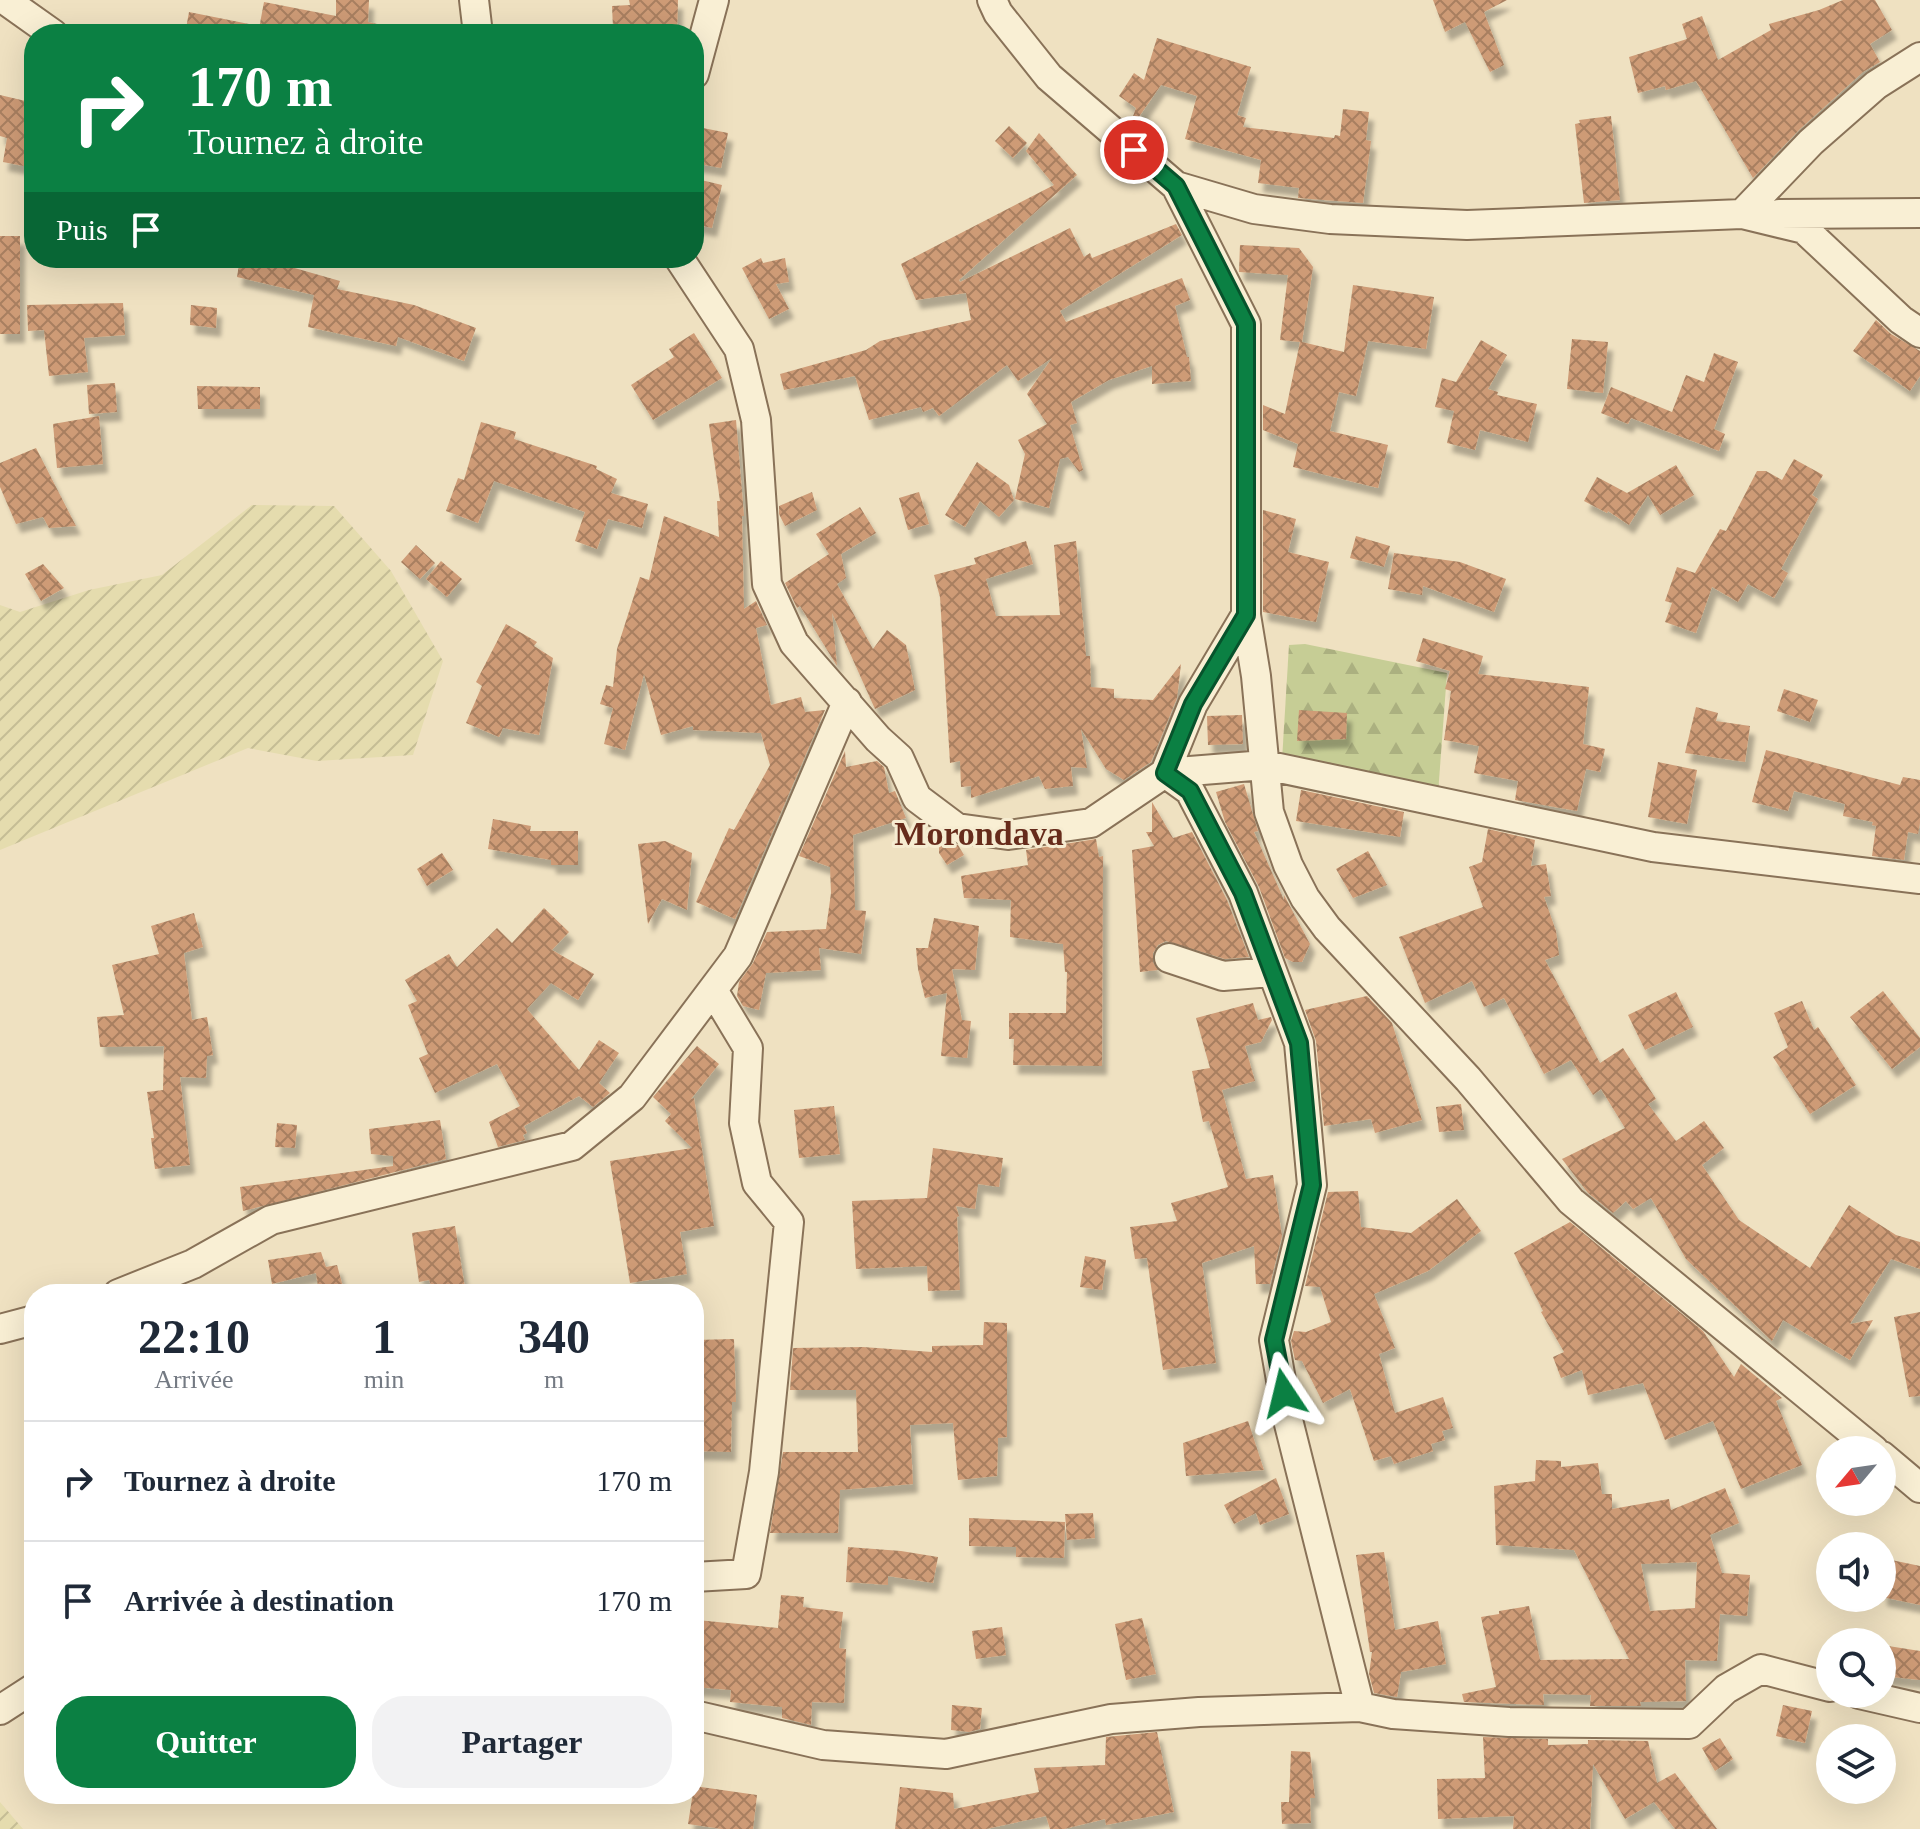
<!DOCTYPE html>
<html lang="fr">
<head>
<meta charset="utf-8">
<style>
  :root { --surface:#fff; --page:#f2f2f3; --text:#1f2937; --muted:#747a83; --line:#e0e1e3; --accent:#0b8043 }
  body { margin:0; font-family:"Times New Roman",serif; background:var(--page); color:var(--text); height:100vh; display:flex; flex-direction:column; font-size:30px; white-space:nowrap }
  * { box-sizing:border-box; margin:0 }
  p { font-size:26px; color:var(--muted) }
  .icon { flex:none; width:44px; height:44px; fill:none; stroke:currentColor; stroke-width:2; stroke-linecap:round; stroke-linejoin:round }
  .map { position:relative; flex:1; overflow:hidden }
  .drawer { position:absolute; left:24px; top:1284px; width:680px; height:520px; display:flex; flex-direction:column; background:var(--surface); border-radius:32px; box-shadow:0 8px 32px #0002 }
  .drawer>* { flex:none }
  .top-card { position:absolute; left:24px; top:24px; width:680px; height:244px; border-radius:32px; box-shadow:0 8px 32px #0002; background:#0b8043; color:#fff; overflow:hidden }
  .needle { width:52px; rotate:241deg }
  .fabs { position:absolute; left:1816px; top:1436px; display:grid; gap:16px }
  .fabs a { display:grid; place-items:center; width:80px; height:80px; border-radius:50%; background:var(--surface); box-shadow:0 8px 32px #0002; font-size:40px }
  .pin { position:absolute; display:grid; place-items:center; width:68px; height:68px; color:#fff; margin:-34px; border:4px solid #fff; border-radius:50%; box-shadow:0 2px 8px #0007 }
  .me { position:absolute; width:88px; margin:-44px; rotate:350deg; stroke-linejoin:round; filter:drop-shadow(0 0 6px #0008) }
  .turn { display:flex; align-items:center; gap:28px; height:168px; padding:0 32px; font-size:36px }
  .turn .icon { width:104px; height:104px; stroke-width:2.5 }
  .turn b { display:block; font-size:56px; line-height:68px }
  .then { display:flex; align-items:center; height:76px; padding:0 32px; background:#0003; gap:16px; font-size:30px }
  .eta { display:flex; justify-content:space-evenly; align-items:center; height:136px; text-align:center }
  .eta b { font-size:48px; font-weight:700; line-height:56px }
  .button { display:flex; gap:16px; margin-top:auto; padding:16px 32px }
  .button a { flex:1; height:92px; border-radius:32px; background:var(--accent); color:#fff; font-size:32px; font-weight:700; line-height:92px; text-align:center }
  .button a+a { background:var(--page); color:var(--text) }
  ul { padding:0; list-style:none }
  li { display:flex; align-items:center; gap:24px; height:120px; padding:0 32px; border-top:2px solid var(--line) }
  li div { flex:1 }
  li b { display:block; font-size:30px }
  li em { font-style:normal }
  .map>svg:first-child { display:block }
  .farmland { fill:url(#farmland-furrows) }
  .forest { fill:url(#forest-firs) }
  .building { fill:url(#building-cross-hatch); fill-rule:evenodd; filter:url(#shadow) }
  .lines { fill:none; stroke-linecap:round; stroke-linejoin:round }
  .minor-casing { stroke:#897258; stroke-width:32 }
  .minor { stroke:#f9efd4; stroke-width:28 }
  .route-casing { stroke:#07532c; stroke-width:20 }
  .route { stroke:#0b8043; stroke-width:14 }
  .labels { text-anchor:middle; stroke-width:6; stroke-linejoin:round; paint-order:stroke }
  .district-label { font-size:34px; font-weight:bold; fill:#662b1b; stroke:#f6ecd1 }
</style>
</head>
<body>
<div class="map">
<svg width="1920" height="1829" viewBox="0 0 1920 1829">
  <defs>
    <pattern id="farmland-furrows" width="10" height="10" patternUnits="userSpaceOnUse" patternTransform="scale(2)"><rect width="10" height="10" fill="#e5dcae"/><path d="M-1 1l2-2M0 10L10 0M9 11l2-2" fill="none" stroke="#c5bd95"/></pattern>
    <pattern id="forest-firs" width="22" height="20" patternUnits="userSpaceOnUse" patternTransform="scale(2)"><rect width="22" height="20" fill="#c6cd95"/><path d="M5 1l3.5 6h-7zM16 11l3.5 6h-7z" fill="#abb080"/></pattern>
    <pattern id="building-cross-hatch" width="8" height="8" patternUnits="userSpaceOnUse" patternTransform="scale(2)"><rect width="8" height="8" fill="#ce9b76"/><path d="M0 0l8 8M0 8l8-8" fill="none" stroke="#a87f60"/></pattern>
    <filter id="shadow"><feDropShadow dx="5" dy="9" stdDeviation="2" flood-color="#0004"/></filter>
  </defs>
  <rect width="100%" height="100%" fill="#efe1c1"/>
  <path class="farmland" d="M252,505L334,506L391,571L443,661L413,755L317,761L248,748L0,850V605L20,612L89,590L162,575Z
    M0,1802L23,1829H0Z"/>
  <path class="forest" d="M1305,644L1447,673L1438,794L1282,760L1289,645Z"/>
  <path class="building" d="M336,0H369L368,22L377,24L376,34H258L264,2L336,16Z
    M629,0H678L677,34H617L618,28H613L612,6L630,5Z
    M1433,0H1507L1484,12L1504,65L1490,72L1465,22L1445,32Z
    M1843,0H1875L1892,30L1870,44L1880,62L1863,72L1800,129L1753,178L1696,81L1666,90L1665,86L1638,93L1629,57L1687,39L1682,24L1702,16L1718,60L1771,30L1769,24L1819,10Z
    M189,12L249,24L248,34H185Z
    M1157,38L1251,67L1237,115L1246,118L1243,127L1334,138L1335,135L1340,136L1343,109L1369,112L1366,140L1371,141L1363,203L1298,198L1299,188L1258,183L1261,160L1185,139L1197,96L1161,85L1136,121L1132,119L1136,108L1119,96L1134,73L1144,80Z
    M0,95L34,103V168L3,162L7,138L0,136Z
    M1611,116L1620,200L1584,203L1575,124L1580,123L1579,120Z
    M1009,126L1027,143L1013,158L995,141Z
    M698,127L728,133L721,168L694,163Z
    M1039,133L1077,175L959,280L960,282L1070,228L1084,257L1090,253L1092,258L1176,224L1182,235L1060,311L1066,322L1182,278L1190,300L1175,306L1187,357H1189L1191,381L1152,384V366L1109,380L1071,402L1077,423L1070,425L1083,470L1079,472L1068,457L1060,459L1049,508L1015,499L1025,454L1018,440L1047,424L1027,394L1052,358L1018,381L1007,365L939,416L933,408L923,412L921,407L869,420L855,376L784,390L780,374L866,350L880,341L971,320L966,293L916,300L901,264L1054,185L1026,151Z
    M701,180L722,185L712,228L694,224Z
    M0,236H20V334H0Z
    M1240,245L1299,248L1313,267L1302,342L1344,352L1353,285L1434,297L1426,349L1368,341L1356,396L1339,392L1330,431L1388,445L1378,488L1293,467L1298,444L1263,430V405L1285,414L1300,342L1280,340L1288,275L1239,272Z
    M240,258H278L277,263L340,281L337,289L414,305L476,328L464,361L398,337L396,346L308,327L314,295L237,277Z
    M761,258L763,263L785,258L789,282L776,284L789,309L769,319L742,268Z
    M123,303L125,335L84,338L88,372L49,376L44,330L28,331L27,305Z
    M191,305L217,308L216,328L190,325Z
    M1876,320L1891,334L1920,351V376L1910,391L1853,351Z
    M694,333L722,378L653,420L631,385L674,357L669,349Z
    M1572,339L1608,342L1603,393L1567,389Z
    M1481,340L1507,355L1488,389L1498,392L1497,395L1537,404L1528,442L1480,430L1475,450L1447,443L1454,411L1435,407L1442,378L1456,382Z
    M1714,353L1738,362L1714,429L1725,434L1719,451L1631,418L1628,424L1601,413L1611,387L1672,412L1686,375L1704,382Z
    M115,383L117,412L89,414L87,385Z
    M197,386L260,387V409H198Z
    M99,416L103,464L57,468L53,424Z
    M736,420L744,516H742L744,609L756,601L767,625L756,628L771,705L801,697L805,712L825,710L735,919L696,902L729,828L734,830L770,765L761,733L693,730V726L661,735L644,674L625,750L604,744L613,708L600,704L606,685L613,687L617,649L640,577L649,580L664,516L719,537L717,501H720L709,424Z
    M481,422L516,432L514,439L597,466L596,469L617,479L611,493L648,504L642,528L608,519L597,549L575,541L585,512L494,481L478,523L446,511L458,478L464,480Z
    M36,448L76,526L49,528L43,517L16,524L0,487V463Z
    M1794,459L1823,475L1812,495L1818,499L1781,569L1788,573L1774,598L1748,584L1738,602L1712,587L1696,633L1665,622L1672,603L1665,601L1677,567L1695,573L1720,529L1726,531L1757,471H1766L1782,480Z
    M977,462L1009,485L1014,500L999,517L980,501L965,527L945,515Z
    M1676,465L1694,495L1660,515L1648,495L1629,525L1608,511L1607,513L1584,501L1597,477L1627,493Z
    M812,492L817,510L785,526L779,514V506Z
    M919,492L929,524L908,530L899,498Z
    M860,507L876,533L841,554L846,578L837,584L873,649L887,630L906,645L915,690L875,709L832,613L837,666L800,606L797,608L785,583L829,554L816,534Z
    M1263,510L1296,519L1288,552L1329,562L1316,622L1263,612Z
    M1356,536L1390,546L1384,567L1350,558Z
    M1026,541L1033,564L986,579L996,616L1060,615L1054,545L1076,541L1086,656H1090L1091,687L1114,689V698L1153,700L1181,664L1177,698L1151,762L1124,780L1106,769L1081,729L1087,768L1071,767L1073,786L1045,789L1039,776L971,798V786L961,787L960,761L950,763L940,597L934,575L976,564L974,558Z
    M416,545L435,563L420,579L401,562Z
    M1394,553L1460,562L1506,579L1494,612L1423,586L1422,595L1388,589Z
    M441,561L462,579L447,597L426,579Z
    M43,564L64,588L41,601L25,574Z
    M506,624L537,642L534,646L553,658L539,735L503,728L499,737L466,723L482,686L476,682Z
    M1423,638L1483,656L1478,674L1589,687L1583,744L1605,749L1600,772L1586,769L1577,811L1515,800L1518,781L1474,773L1479,746L1444,740L1451,691L1445,689L1450,671L1416,661Z
    M1784,689L1818,700L1810,722L1777,711Z
    M1696,707L1718,713L1716,721L1750,726L1745,762L1685,753Z
    M1299,710L1347,713L1346,739L1297,741Z
    M1242,715L1243,744L1208,745L1207,716Z
    M1766,750L1900,785L1903,777L1920,780V823L1918,834L1908,832L1904,860L1872,856L1876,826L1872,825L1873,822L1843,816L1845,804L1794,791L1788,811L1752,802Z
    M845,751L846,767L877,761L884,767L889,793L895,791L906,818L853,835L855,910L866,911L861,954L819,948L821,970L766,973L759,1010L743,1006L737,996L739,982L753,963L767,932L826,929L831,893L830,867L799,856Z
    M1658,762L1697,770L1687,824L1648,817Z
    M1244,784L1258,831L1254,832L1284,900V895L1310,944L1302,962H1293L1285,958L1259,887L1225,822L1216,792Z
    M1301,790L1404,812L1400,837L1296,821Z
    M1152,802L1173,838L1192,832L1227,900L1249,957L1225,959L1166,941L1158,945L1153,953V962L1158,970L1140,972L1132,850L1154,846L1146,832H1152Z
    M493,819L531,826L530,831H578V865H551V860L488,849Z
    M1488,829L1535,840L1531,866L1546,864L1551,896L1544,897L1556,931L1559,955L1545,960L1600,1063L1623,1048L1656,1099L1648,1104L1676,1141L1704,1121L1724,1148L1702,1165L1739,1220L1810,1268L1849,1205L1896,1235L1920,1242V1269L1891,1259L1850,1324L1873,1320L1850,1360L1783,1320L1772,1341L1686,1259L1651,1198L1633,1209L1626,1201L1613,1213L1588,1193L1562,1159L1625,1128L1601,1089L1593,1095L1571,1060L1544,1074L1504,998L1484,1007L1472,981L1425,1003L1399,937L1483,907L1469,867L1482,862Z
    M1096,839L1099,857L1103,856L1102,1066L1013,1065L1014,1039H1009V1013H1066L1067,972H1065L1063,944L1010,937L1011,900L964,898L961,876L1028,865L1026,850Z
    M665,841L692,853L687,910L662,899L648,924L638,844Z
    M946,841L958,845L964,855L947,865L939,853V844Z
    M1368,851L1387,885L1353,898L1336,869Z
    M442,853L453,870L427,886L417,869Z
    M544,908L569,932L552,950L594,974L578,1000L551,983L527,1009L579,1070L599,1040L619,1053L599,1083L610,1093L593,1107L579,1096L524,1126L527,1133L523,1135L525,1140L498,1147L489,1122L520,1106L497,1064L435,1093L419,1058L428,1054L408,1005L417,1001L405,980L449,954L457,967L497,928L512,943Z
    M194,913L203,947L184,953L192,1020L207,1017L213,1055L207,1056L206,1078L180,1077L190,1165L155,1169L151,1138H154L147,1092L163,1090L164,1046L100,1047L97,1017L124,1015L112,965L159,954L151,926Z
    M934,918L979,926L975,970L952,969L962,1020L971,1021L967,1058L941,1056L947,993L925,998L918,969L916,948H928Z
    M1883,991L1920,1038V1047L1892,1069L1850,1017Z
    M1676,992L1693,1027L1645,1050L1628,1015Z
    M1367,996L1392,1023L1422,1120L1375,1133L1371,1119L1324,1126L1316,1041L1305,1010Z
    M1802,1001L1814,1030L1818,1027L1856,1085L1810,1114L1773,1057L1788,1047L1774,1013Z
    M1253,1003L1258,1020L1271,1017L1272,1020L1261,1042L1245,1046L1255,1081L1222,1090L1246,1179L1273,1175L1282,1236L1270,1284H1256L1254,1246L1202,1263L1216,1363L1163,1370L1147,1258L1135,1259L1130,1227L1177,1221L1171,1203L1228,1187L1209,1121L1203,1122L1192,1071L1210,1068L1196,1018Z
    M697,1046L719,1064L691,1099L694,1098L714,1226L680,1232L687,1274L630,1283L610,1161L692,1148L665,1121L671,1114L653,1097Z
    M1461,1104L1464,1130L1439,1132L1436,1107Z
    M834,1106L840,1154L799,1158L794,1110Z
    M440,1120L446,1159L243,1211L240,1187L393,1166V1156L371,1154L369,1129Z
    M277,1123L297,1125L295,1148L275,1147Z
    M933,1148L1003,1158L999,1187L978,1184L975,1209L956,1206L959,1216L957,1217L960,1290L928,1291L927,1266L856,1269L852,1201L927,1198Z
    M1358,1191L1361,1227L1411,1233L1457,1199L1481,1231L1428,1271L1374,1294L1395,1348L1379,1354L1395,1413L1443,1397L1453,1428L1442,1431L1445,1440L1431,1444L1433,1451L1394,1464L1391,1456L1374,1461L1350,1389L1323,1403L1302,1361L1295,1360L1291,1341L1294,1331L1306,1332L1331,1322L1320,1287L1305,1286L1328,1192Z
    M1570,1222L1703,1331L1734,1377L1741,1364L1782,1398L1776,1401L1802,1465L1741,1489L1713,1421L1665,1440L1643,1383L1588,1395L1582,1370L1561,1378L1553,1357L1564,1352L1541,1312L1543,1311L1514,1253Z
    M455,1226L466,1294H434L429,1280L419,1282L412,1233Z
    M321,1252L326,1267L337,1265L345,1294H319L316,1273L272,1284L268,1260Z
    M1085,1256L1106,1260L1102,1290L1080,1287Z
    M1920,1312V1396L1909,1397L1894,1317Z
    M984,1322L1007,1323V1437L998,1438L997,1476L958,1480L953,1423L910,1425L913,1484L840,1490L838,1533H770L783,1452H858L856,1390H790L793,1348L863,1347L932,1352V1346L983,1345Z
    M734,1339L736,1402H732L731,1452L694,1451V1340Z
    M1248,1421L1264,1470L1186,1476L1183,1443Z
    M1536,1460L1561,1461V1467L1598,1463L1602,1494H1612V1509L1669,1499L1671,1510L1725,1488L1739,1523L1710,1535L1722,1573L1750,1575L1747,1616L1720,1614L1717,1661L1685,1660L1686,1701L1640,1702L1641,1706H1590L1591,1695L1543,1694L1544,1705L1464,1702L1462,1694L1496,1687L1481,1617L1499,1614V1611L1529,1606L1540,1660L1629,1659L1574,1550L1496,1545L1494,1486L1535,1481ZM1697,1562L1695,1608L1650,1611L1641,1564Z
    M1276,1478L1289,1514L1260,1525L1256,1513L1234,1524L1224,1505Z
    M1093,1513L1095,1538L1067,1540L1065,1514Z
    M969,1518L1065,1522L1064,1558L1016,1557V1547L969,1546Z
    M848,1547L901,1551L938,1557L933,1583L888,1576V1585L846,1582Z
    M1384,1552L1395,1630L1438,1621L1446,1664L1401,1672L1397,1697L1374,1693L1369,1674L1372,1652H1370L1356,1555Z
    M1882,1558L1920,1566V1605L1882,1597Z
    M781,1595L804,1597L803,1607L843,1612L839,1648L846,1649L844,1703L812,1702L811,1725L782,1718V1707L730,1702L731,1690L694,1687L697,1620L778,1628Z
    M1142,1618L1156,1674L1126,1680L1115,1624Z
    M1002,1627L1006,1655L976,1659L972,1631Z
    M1882,1645L1920,1651V1680L1882,1676Z
    M952,1705L982,1708L980,1729L969,1732L951,1730Z
    M1783,1705L1812,1711L1805,1743L1776,1736Z
    M1157,1732L1174,1812L1106,1825L1105,1819L1064,1829H1050L1046,1816L986,1829H895L900,1787L953,1793L954,1809L1039,1792L1034,1768L1105,1765L1106,1737Z
    M1483,1737L1548,1739V1745L1588,1744V1740L1648,1741L1657,1783L1675,1773L1717,1829H1675L1654,1802L1625,1819L1593,1764L1590,1829H1513L1514,1816L1438,1819L1437,1779L1485,1778Z
    M1720,1738L1733,1759L1715,1771L1702,1748Z
    M1291,1751L1310,1752L1315,1798H1310L1311,1823L1282,1824L1281,1802H1289Z
    M694,1786L757,1795L753,1829H722L688,1824Z"/>
  <g class="lines">
    <g class="minor-casing">
      <path id="minor" d="M5,0L53,34
        M474,0L478,34
        M992,0L998,13L1049,77L1176,186L1246,324V615L1256,676L1269,812L1288,865L1305,898L1327,928L1468,1079L1571,1201L1874,1450
        M694,74L714,0
        M1176,186L1254,209L1330,219L1467,225L1742,214L1804,229L1901,320L1920,333
        M1742,214L1811,142L1876,85L1920,57
        M1779,214L1920,213
        M679,258L739,349L756,420L767,584L794,643L878,739L899,758L917,798L957,828L1008,835L1091,823L1165,773L1265,765L1653,847L1920,879
        M1165,773L1190,791L1243,893L1299,1043L1312,1185L1274,1340L1288,1420L1360,1707L1393,1714L1509,1722L1689,1724L1726,1689L1761,1669L1830,1687
        M1165,773L1193,704L1246,615
        M1169,958L1223,976L1272,972
        M118,1294L193,1264L271,1220L572,1146L632,1097L738,956L847,702
        M0,1329L34,1320
        M1882,1456L1920,1488
        M694,1577L746,1574L764,1472L789,1222L757,1183L744,1123L748,1048L713,990
        M1859,1694L1920,1708
        M0,1710L34,1688
        M694,1715L823,1745L946,1754L1111,1719L1199,1712L1360,1707"/>
    </g>
    <use href="#minor" class="minor"/>
  </g>
  <g class="lines">
    <g class="route-casing">
      <path id="route" d="M1134,150L1176,186L1246,324V615L1193,704L1165,773L1190,791L1243,893L1299,1043L1312,1185L1274,1340L1284,1393"/>
    </g>
    <use href="#route" class="route"/>
  </g>
  <g class="labels">
    <g class="district-label">
      <text x="979" y="845">Morondava</text>
    </g>
  </g>
</svg>
<div class="fabs">
<a><svg class="needle" viewBox="-14 -14 28 28"><path d="M0-13l5 13h-10z" fill="#e53935"/><path d="M0 13l5-13h-10z" fill="#747a83"/></svg></a>
<a><svg class="icon" aria-label="sound" viewBox="0 0 24 24"><path d="M4 9h4l5-4v14l-5-4H4zM17 9q2 3 0 6"/></svg></a>
<a><svg class="icon" aria-label="search" viewBox="0 0 24 24"><circle cx="10" cy="10" r="6"/><path d="M15 15l6 6"/></svg></a>
<a><svg class="icon" aria-label="layers" viewBox="0 0 24 24"><path d="M12 4l9 5-9 5-9-5zM3 14l9 5 9-5"/></svg></a>
</div>
<div class="pin" style="left:1134px;top:150px;background:#d93025"><svg class="icon" aria-label="arrive" viewBox="0 0 24 24"><path d="M6 21V4h12l-3 4 3 4H6"/></svg></div>
<svg class="me" style="left:1284px;top:1393px" viewBox="-20 -20 40 40"><path d="M0-17L14 15 0 8-14 15z" fill="#0b8043" stroke="#fff" stroke-width="4"/></svg>
<div class="top-card">
<div class="turn"><svg class="icon" aria-label="right" viewBox="0 0 24 24"><path d="M7 20v-9h11M14 6l5 5-5 5"/></svg><div><b>170 m</b>Tournez à droite</div></div>
<div class="then">Puis<svg class="icon" aria-label="arrive" viewBox="0 0 24 24"><path d="M6 21V4h12l-3 4 3 4H6"/></svg></div>
</div>
<section class="drawer">
<div class="eta">
<div><b>22:10</b><p>Arrivée</p></div>
<div><b>1</b><p>min</p></div>
<div><b>340</b><p>m</p></div>
</div>
<ul>
<li><svg class="icon" aria-label="right" viewBox="0 0 24 24"><path d="M7 20v-9h11M14 6l5 5-5 5"/></svg><div><b>Tournez à droite</b></div><em>170 m</em></li>
<li><svg class="icon" aria-label="arrive" viewBox="0 0 24 24"><path d="M6 21V4h12l-3 4 3 4H6"/></svg><div><b>Arrivée à destination</b></div><em>170 m</em></li>
</ul>
<div class="button"><a>Quitter</a><a>Partager</a></div>
</section>
</div>
</body>
</html>
